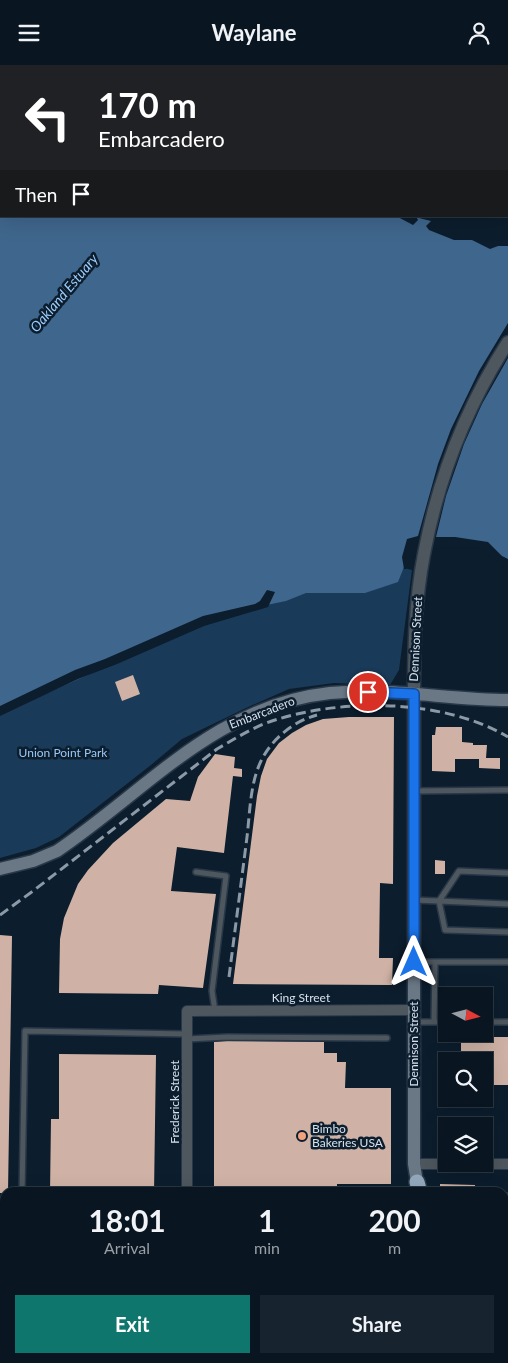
<!DOCTYPE html>
<html lang="en">
<head>
<meta charset="utf-8">
<style>
  :root { --surface:#091622; --page:#17232f; --text:#f1f3f6; --muted:#999fa5; --line:#293540; --accent:#0f766e }
  body { margin:0; font-family:Lato,sans-serif; background:var(--page); color:var(--text); height:100vh; display:flex; flex-direction:column; font-size:19px; white-space:nowrap }
  * { box-sizing:border-box; margin:0 }
  p { font-size:16px; color:var(--muted) }
  .icon { flex:none; width:28px; height:28px; fill:none; stroke:currentColor; stroke-width:2; stroke-linecap:round; stroke-linejoin:round }
  .map { position:relative; flex:1; overflow:hidden }
  .panel { position:absolute; left:0px; top:1122px; width:509px; height:176px; display:flex; flex-direction:column; background:var(--surface); border-radius:15px 15px 0 0; box-shadow:0 5px 20px #0002,0 0 0 1px var(--line) }
  .panel>* { flex:none }
  .hud { position:absolute; left:0px; top:0px; width:509px; height:152px; box-shadow:0 5px 20px #0002,0 0 0 1px var(--line); background:#202124; color:#fff; overflow:hidden }
  .needle { width:32px; rotate:97deg }
  .fabs { position:absolute; left:438px; top:922px; display:grid; gap:10px }
  .fabs a { display:grid; place-items:center; width:55px; height:55px; border-radius:0px; background:var(--surface); box-shadow:0 5px 20px #0002,0 0 0 1px var(--line); font-size:25px }
  .pin { position:absolute; display:grid; place-items:center; width:42px; height:42px; color:#fff; margin:-21px; border:2px solid #fff; border-radius:50%; box-shadow:0 1px 5px #0007 }
  .me { position:absolute; width:55px; margin:-28px; rotate:0deg; stroke-linejoin:round; filter:drop-shadow(0 0 4px #0008) }
  .turn { display:flex; align-items:center; gap:18px; height:105px; padding:0 15px; font-size:22px }
  .turn .icon { width:65px; height:65px; stroke-width:2.5 }
  .turn b { display:block; font-size:35px; line-height:42px }
  .then { display:flex; align-items:center; height:48px; padding:0 15px; background:#0003; gap:10px; font-size:19px }
  .eta { display:flex; justify-content:space-evenly; align-items:center; height:85px; text-align:center }
  .eta b { font-size:30px; font-weight:700; line-height:35px }
  .primary-button { display:flex; gap:10px; margin-top:auto; padding:10px 15px }
  .primary-button a { flex:1; height:58px; border-radius:0px; background:var(--accent); color:#fff; font-size:20px; font-weight:700; line-height:58px; text-align:center }
  .primary-button a+a { background:var(--page); color:var(--text) }
  header { display:flex; justify-content:space-between; align-items:center; height:65px; padding:0 15px; background:var(--surface); font-size:22px; font-weight:700 }
  .map>svg:first-child { display:block }
  .green { fill:#193a58 }
  .water { fill:#3f668c }
  .pier { fill:#0c1d2d }
  .building { fill:#cfb2a5 }
  .lines { fill:none; stroke-linecap:round; stroke-linejoin:round }
  .service-casing { stroke:#283848; stroke-width:8 }
  .minor-casing { stroke:#283848; stroke-width:12 }
  .tertiary-casing { stroke:#283848; stroke-width:15 }
  .secondary-casing { stroke:#283848; stroke-width:15 }
  .motorway-casing { stroke:#283848; stroke-width:18 }
  .service { stroke:#4e565e; stroke-width:5 }
  .minor { stroke:#4e565e; stroke-width:10 }
  .tertiary { stroke:#4e565e; stroke-width:12 }
  .secondary { stroke:#6a7785; stroke-width:12 }
  .motorway { stroke:#93a8bd; stroke-width:15 }
  .rail { stroke:#8c99a6; stroke-width:3; stroke-dasharray:10 5; stroke-linecap:butt }
  .route-casing { stroke:#114b97; stroke-width:12 }
  .route { stroke:#1a73e8; stroke-width:9 }
  .poi-dot { fill:#f1a17d; stroke:#0c1d2d; stroke-width:2 }
  .labels { text-anchor:middle; stroke-width:5; stroke-linejoin:round; paint-order:stroke }
  .street-label { font-size:12px; fill:#d6e1ec; stroke:#0c1d2d }
  .park-label { font-size:12px; fill:#98c8f8; stroke:#0c1d2d }
  .poi-label { font-size:12px; fill:#d6e1ec; stroke:#0c1d2d; text-anchor:start }
  .water-label { font-size:14px; font-style:italic; fill:#9dcdfd; stroke:#0c1d2d }
</style>
</head>
<body>
<header><svg class="icon" aria-label="menu" viewBox="0 0 24 24"><path d="M4 6h16M4 12h16M4 18h16"/></svg>Waylane<svg class="icon" aria-label="person" viewBox="0 0 24 24"><circle cx="12" cy="8" r="4"/><path d="M4 21q1-7 8-7t8 7"/></svg></header>
<div class="map">
<svg width="508" height="1298" viewBox="0 0 508 1298">
  <rect width="100%" height="100%" fill="#0c1d2d"/>
  <path class="green" d="M404,503L412,505L399,605L390,620L334,618L289,624L246,643L182,674L151,700L59,772L36,783L0,793V649L265,519Z"/>
  <path class="water" d="M0,0H434L1,1V151H411L431,156L426,161L429,165L454,175H472L490,184L498,181H508V501L481,481H431L408,492L398,517L365,528H306L286,536L262,541L203,559L0,649Z"/>
  <path class="pier" d="M396,151H416L418,155L413,160Z
    M508,258V293L482,339L464,379L446,431L436,472H455L488,477L502,491L508,494V504L480,484L431,483L410,494L406,504H404L402,492L407,474L418,471L438,399L451,364L479,306Z
    M267,525L275,527L268,542L204,561L117,599L78,614L0,651V641L75,605L105,594L203,551L255,539L260,536Z"/>
  <path class="building" d="M133,610L140,629L122,636L115,617Z
    M349,652H394L393,819L380,818L379,893H393L392,920L233,919L257,731L261,711L267,694L279,678L292,668L306,660L323,654Z
    M436,662H462V677L473,678V680H487L486,693H500V704L479,703V694H455V707L432,706V670H435Z
    M215,689L235,692L234,703L242,704V712L233,711L224,788L177,782L171,826L216,829L203,923L159,920L158,929L59,928L60,874L64,853L78,819L88,805L113,778L166,734L190,736L198,712Z
    M435,795L445,796V809H435Z
    M0,870L12,871L8,1128H0Z
    M461,972H508V1020H484V996H461Z
    M227,976L324,977V988H337V997H346L345,1023H391V1119H337V1128H214V977Z
    M59,989L156,990L154,1128H50L51,1054H59Z
    M440,1119L475,1120V1128H440Z"/>
  <g class="lines">
    <g class="service-casing">
      <path id="service" d="M495,0L499,1
        M483,1L484,0
        M414,726L508,725
        M196,807L226,811L212,926L215,946
        M508,808L459,806L439,836L445,865L508,867
        M415,835L508,839
        M415,897H508
        M435,897L434,957H446
        M415,957H434
        M484,957H508
        M187,974L227,972L387,973
        M22,1128L25,966L187,969
        M508,1131V1153
        M0,1218H5"/>
    </g>
    <g class="minor-casing">
      <path id="minor" d="M414,1099H508
        M187,1128V946L414,945
        M504,1277L508,1276
        M460,1298L464,1294"/>
    </g>
    <g class="tertiary-casing">
      <path id="tertiary" d="M414,629C414,582 415,535 424,489C438,414 467,341 508,277"/>
    </g>
    <g class="secondary-casing">
      <path id="secondary" d="M414,629V1099L417,1117V1127
        M0,804L33,796L57,786C146,726 216,640 330,628C389,622 449,635 508,635
        M0,1245H5
        M0,1258H5"/>
    </g>
    <g class="motorway-casing">
      <path id="motorway" d="M417,1117L420,1128
        M504,1187L508,1186
        M504,1212L508,1211
        M504,1237H508
        M504,1256H508
        M105,1298L117,1294
        M196,1298L212,1294
        M391,1298L402,1294"/>
    </g>
    <use href="#service" class="service"/>
    <use href="#minor" class="minor"/>
    <use href="#tertiary" class="tertiary"/>
    <use href="#secondary" class="secondary"/>
    <use href="#motorway" class="motorway"/>
    <path class="rail" d="M0,850L33,826L217,684C236,673 255,661 275,655C345,633 444,634 508,672
      M229,912C235,865 241,819 247,772C250,747 250,717 262,694C273,673 294,656 317,650"/>
  </g>
  <g class="lines">
    <g class="route-casing">
      <path id="route" d="M368,627L414,629V897"/>
    </g>
    <use href="#route" class="route"/>
  </g>
  <circle class="poi-dot" cx="302" cy="1071" r="5"/>
  <g class="labels">
    <g class="street-label">
      <text transform="translate(416 574) rotate(-87)" y="4">Dennison Street</text>
      <text transform="translate(262 648) rotate(-21)" y="4">Embarcadero</text>
      <text x="301" y="937">King Street</text>
      <text transform="translate(414 979) rotate(-90)" y="4">Dennison Street</text>
      <text transform="translate(175 1037) rotate(-90)" y="4">Frederick Street</text>
    </g>
    <g class="park-label">
      <text x="63" y="692">Union Point Park</text>
    </g>
    <g class="poi-label">
      <text x="312" y="1068">Bimbo<tspan x="312" dy="14">Bakeries USA</tspan></text>
    </g>
    <g class="water-label">
      <text transform="translate(64 228) rotate(-50)" y="5">Oakland Estuary</text>
    </g>
  </g>
</svg>
<div class="fabs">
<a><svg class="needle" viewBox="-14 -14 28 28"><path d="M0-13l5 13h-10z" fill="#e53935"/><path d="M0 13l5-13h-10z" fill="#999fa5"/></svg></a>
<a><svg class="icon" aria-label="search" viewBox="0 0 24 24"><circle cx="10" cy="10" r="6"/><path d="M15 15l6 6"/></svg></a>
<a><svg class="icon" aria-label="layers" viewBox="0 0 24 24"><path d="M12 4l9 5-9 5-9-5zM3 14l9 5 9-5"/></svg></a>
</div>
<div class="pin" style="left:368px;top:627px;background:#d93025"><svg class="icon" aria-label="arrive" viewBox="0 0 24 24"><path d="M6 21V4h12l-3 4 3 4H6"/></svg></div>
<svg class="me" style="left:414px;top:897px" viewBox="-20 -20 40 40"><path d="M0-17L14 15 0 8-14 15z" fill="#1a73e8" stroke="#fff" stroke-width="4"/></svg>
<div class="hud">
<div class="turn"><svg class="icon" aria-label="left" viewBox="0 0 24 24"><path d="M17 20v-9H6M10 6l-5 5 5 5"/></svg><div><b>170 m</b>Embarcadero</div></div>
<div class="then">Then<svg class="icon" aria-label="arrive" viewBox="0 0 24 24"><path d="M6 21V4h12l-3 4 3 4H6"/></svg></div>
</div>
<section class="panel">
<div class="eta">
<div><b>18:01</b><p>Arrival</p></div>
<div><b>1</b><p>min</p></div>
<div><b>200</b><p>m</p></div>
</div>
<div class="primary-button"><a>Exit</a><a>Share</a></div>
</section>
</div>
</body>
</html>
